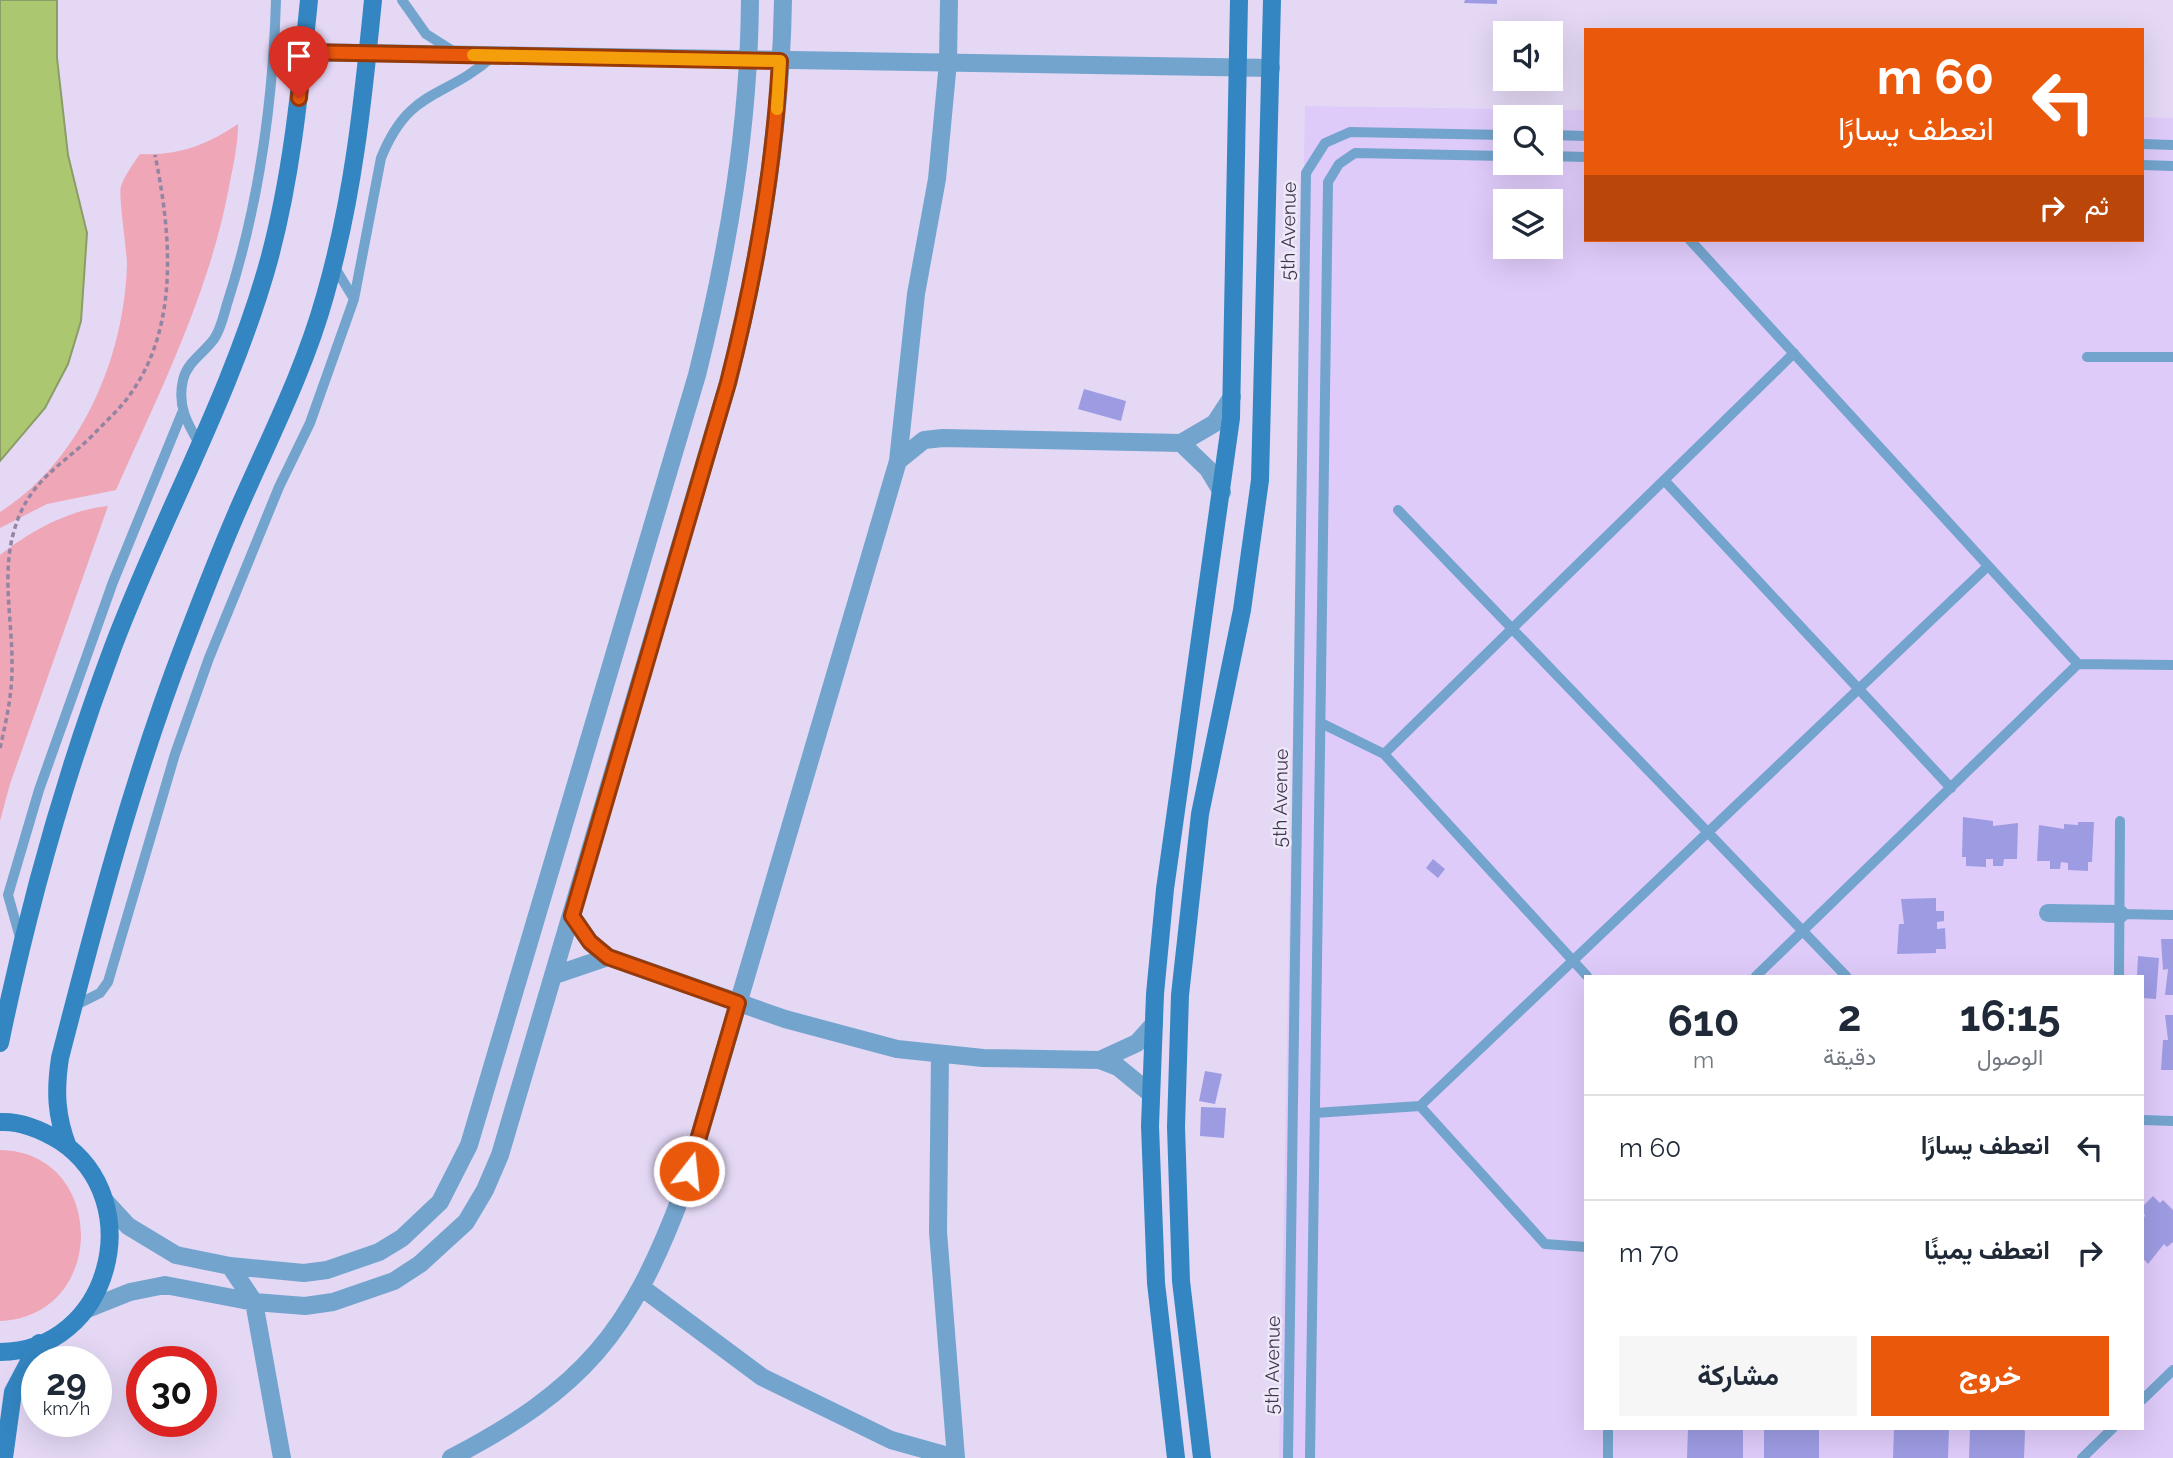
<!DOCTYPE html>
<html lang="ar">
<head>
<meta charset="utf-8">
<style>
  :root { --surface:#fff; --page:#f6f6f7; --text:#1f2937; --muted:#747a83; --line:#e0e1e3; --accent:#ea580c }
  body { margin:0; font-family:Raleway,Vazirmatn,sans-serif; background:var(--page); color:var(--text); direction:rtl; height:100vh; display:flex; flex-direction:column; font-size:26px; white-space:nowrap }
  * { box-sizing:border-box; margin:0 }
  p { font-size:23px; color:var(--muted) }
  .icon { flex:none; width:38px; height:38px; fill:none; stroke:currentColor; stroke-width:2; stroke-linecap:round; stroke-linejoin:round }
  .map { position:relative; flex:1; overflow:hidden; direction:ltr }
  .details { position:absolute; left:1584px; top:975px; width:560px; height:455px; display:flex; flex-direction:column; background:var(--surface); border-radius:0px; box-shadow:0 7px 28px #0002; direction:rtl }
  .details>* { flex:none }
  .top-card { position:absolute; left:1584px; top:28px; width:560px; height:214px; border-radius:0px; box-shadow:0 7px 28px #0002; direction:rtl; background:#ea580c; color:#fff; overflow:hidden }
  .fabs { position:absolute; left:1493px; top:21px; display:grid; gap:14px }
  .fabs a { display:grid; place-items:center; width:70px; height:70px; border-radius:0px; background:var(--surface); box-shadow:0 7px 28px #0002; font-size:35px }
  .speed { position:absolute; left:21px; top:1346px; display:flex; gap:14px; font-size:35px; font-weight:700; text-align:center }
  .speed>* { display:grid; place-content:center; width:91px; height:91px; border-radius:50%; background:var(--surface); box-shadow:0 7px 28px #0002; line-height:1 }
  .speed small { font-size:18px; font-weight:400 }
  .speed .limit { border:10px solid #d22; background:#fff; color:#111 }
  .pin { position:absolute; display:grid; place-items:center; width:60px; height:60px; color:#fff; margin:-72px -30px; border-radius:50% 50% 50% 0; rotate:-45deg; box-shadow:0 0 7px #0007 }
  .pin .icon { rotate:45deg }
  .me { position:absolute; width:77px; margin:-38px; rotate:16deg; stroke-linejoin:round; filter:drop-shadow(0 0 5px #0008) }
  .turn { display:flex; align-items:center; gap:24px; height:147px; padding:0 35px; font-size:32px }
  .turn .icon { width:91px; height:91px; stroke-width:2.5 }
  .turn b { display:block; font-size:49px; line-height:60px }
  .then { display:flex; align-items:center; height:66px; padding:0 35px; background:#0003; gap:14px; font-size:26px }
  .eta { display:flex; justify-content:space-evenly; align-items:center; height:119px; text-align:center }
  .eta b { font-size:42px; font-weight:700; line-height:49px }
  .primary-button { display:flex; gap:14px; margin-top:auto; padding:14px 35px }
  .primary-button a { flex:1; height:80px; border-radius:0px; background:var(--accent); color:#fff; font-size:28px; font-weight:700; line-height:80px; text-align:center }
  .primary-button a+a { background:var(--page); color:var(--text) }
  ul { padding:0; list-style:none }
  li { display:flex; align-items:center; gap:21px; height:105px; padding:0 35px; border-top:2px solid var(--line) }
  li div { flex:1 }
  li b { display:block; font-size:26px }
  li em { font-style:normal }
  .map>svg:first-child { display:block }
  .built { fill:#dfcbfa; fill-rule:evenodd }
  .green { fill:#efa6b7 }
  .water { fill:#abc871; stroke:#8b9c68; stroke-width:2 }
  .building { fill:#9d9ce3 }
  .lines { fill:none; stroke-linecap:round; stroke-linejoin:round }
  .path { stroke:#9185a2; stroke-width:3.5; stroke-dasharray:5 3.5; stroke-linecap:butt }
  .service { stroke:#73a4cd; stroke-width:10 }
  .minor { stroke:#73a4cd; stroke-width:18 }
  .secondary { stroke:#3386c2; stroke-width:18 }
  .route-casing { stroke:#983908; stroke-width:18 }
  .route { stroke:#ea580c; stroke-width:12 }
  .slow { stroke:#f59e0b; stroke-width:12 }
  .labels { text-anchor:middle; stroke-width:5; stroke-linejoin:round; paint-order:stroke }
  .street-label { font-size:19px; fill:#413552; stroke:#eee9f7 }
</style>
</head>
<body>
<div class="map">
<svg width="2173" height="1458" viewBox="0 0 2173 1458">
  <rect width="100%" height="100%" fill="#e4d8f5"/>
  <path class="built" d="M1305,106L1585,110L1586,240H2142V117L2173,118V1458H1279ZM1505,117H1550V163H1505ZM1505,201H1550V247H1505ZM1586,976H2142V1428H1586Z"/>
  <path class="green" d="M238,124C238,146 233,166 229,187C209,294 160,391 116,490L47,504L0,528V512C81,461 124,358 127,265C127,249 118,195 121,186C125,175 133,164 140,154C178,156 207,145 238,124Z
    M108,506L10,784L0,821V555C31,531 68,510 108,506Z
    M0,1150C108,1152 108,1317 0,1321Z"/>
  <path class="water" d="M0,0H57V58L68,155L87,233L81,321L68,364L45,408L0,461Z"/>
  <path class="building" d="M1465,0H1497V4L1464,3Z
    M1084,389L1126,401L1121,421L1078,409Z
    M1963,817L1993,821V826L2018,823L2017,859H2004L2003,866H1993V859H1986V867L1966,866V857H1962Z
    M2078,822H2094L2092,862H2088V871L2068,870V863L2061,862L2060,869H2050V861H2037L2039,825L2064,829V824L2078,825Z
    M1433,859L1445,869L1438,878L1426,868Z
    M1936,898V911H1944V921L1937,922V929L1945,928L1946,949H1936V953L1897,954L1899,924H1904L1901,899Z
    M2161,939H2173V995H2165L2168,969L2163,970Z
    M2138,956L2159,958L2156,999L2142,998V976H2137Z
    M2165,1015H2173V1070H2161L2163,1040H2168Z
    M1205,1071L1222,1074L1215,1104L1199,1101Z
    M1201,1107L1226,1108L1224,1138L1200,1136Z
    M2153,1196L2160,1203L2163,1200L2173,1210V1242L2167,1247L2164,1244L2148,1264L2142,1257V1219L2145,1216L2142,1207Z
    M1688,1428L1743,1429V1458H1687Z
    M1764,1428L1819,1429V1458H1764Z
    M1894,1428L1949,1429L1948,1458H1893Z
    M2020,1428L2025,1431L2024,1458H1969L1970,1429Z"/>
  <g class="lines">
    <path class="path" d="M0,748C6,722 12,695 12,669C13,623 1,576 14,531C28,481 59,468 93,435C105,422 119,410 129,396C180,327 171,233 155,155"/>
    <path class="service" d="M402,0L426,34L456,53
      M1550,135L1586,136
      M2142,144L2173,145
      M1550,156L1586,157
      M2142,165L2173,166
      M1690,240L2078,664
      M354,299L381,158C410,86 445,100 493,56
      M2087,357H2173
      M200,445C187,423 177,406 183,380C187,362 204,353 214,339C221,329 224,314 227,304C259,205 273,103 276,0
      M1664,480L1951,788
      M1398,510L1846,976
      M1321,723L1384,754L1794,353
      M1384,754L1587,976
      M2120,914L2173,915
      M21,941L8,895L39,790L113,582L182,413
      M1756,976L2078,664L2173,665
      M2119,976L2120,821
      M74,1006L100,993L108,982L175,754L209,658L279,487L310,423L354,299L334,266
      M1420,1106L1545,1244L1586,1247
      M1315,1113L1420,1106L1988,566
      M2142,1120L2173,1121
      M2142,1400L2173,1370
      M1288,1458L1306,173L1325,143L1350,132L1505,135
      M1310,1458L1328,182L1339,164L1355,153L1505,156
      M1608,1458V1428
      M2082,1458L2113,1428"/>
    <path class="minor" d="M303,52L1271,68
      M1181,443L1208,469L1222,492
      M898,461L916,294L937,179L948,62L949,0
      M2048,913L2120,914
      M572,916L590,942L608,957L785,1019L897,1049L983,1058L1100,1060L1137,1043L1154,1024
      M555,975L608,957
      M940,1054L938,1232L956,1458
      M1100,1060L1118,1067L1151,1094
      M106,1202L128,1226L176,1255L230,1266L304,1273L327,1270L379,1252L402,1238L440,1202L469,1145L697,375C728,251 749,128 750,0
      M230,1266L254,1302L282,1458
      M641,1287L762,1377L891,1440L955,1458
      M85,1310L130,1292L165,1285L254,1302L305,1306L333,1302L394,1281L420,1264L466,1222L485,1190L500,1155L728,383C760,257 781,130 783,0
      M451,1458C583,1389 630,1333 682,1194L898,461L924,440L943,438L1181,443L1215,423L1232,397"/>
    <path class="secondary" d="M0,1043C27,912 66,772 113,647C162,517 232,394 269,260C292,175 300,88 309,0
      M0,1122C21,1121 42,1130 60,1141C150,1201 110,1352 0,1352
      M68,1147C56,1116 55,1091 60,1058C96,918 133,777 185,642C203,595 221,548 241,503C271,435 305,368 325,296C353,199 363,101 373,0
      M4,1458L13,1392L39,1343
      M1176,1458L1156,1283L1150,1126L1155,994L1165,889L1231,418L1239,0
      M1202,1458L1181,1281L1176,1127L1180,995L1200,814L1242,610L1260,480L1272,0"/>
  </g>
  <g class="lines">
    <g class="route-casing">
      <path id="route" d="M299,98L303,52L780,61C774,171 755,277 728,383L572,916L590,942L608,957L738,1003L689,1171"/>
    </g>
    <use href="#route" class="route"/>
    <path class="slow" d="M473,55L780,61L777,109"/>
  </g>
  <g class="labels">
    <g class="street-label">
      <text transform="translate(1288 231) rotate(-89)" y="7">5th Avenue</text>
      <text transform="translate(1280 798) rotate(-89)" y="7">5th Avenue</text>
      <text transform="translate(1272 1365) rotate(-89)" y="7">5th Avenue</text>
    </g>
  </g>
</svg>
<div class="fabs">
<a><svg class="icon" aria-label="sound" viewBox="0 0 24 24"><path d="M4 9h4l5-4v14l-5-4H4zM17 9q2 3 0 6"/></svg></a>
<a><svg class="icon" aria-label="search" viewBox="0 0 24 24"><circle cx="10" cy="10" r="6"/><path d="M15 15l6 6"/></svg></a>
<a><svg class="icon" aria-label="layers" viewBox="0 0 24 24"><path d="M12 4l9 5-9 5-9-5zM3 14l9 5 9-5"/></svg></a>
</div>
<div class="speed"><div>29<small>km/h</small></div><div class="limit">30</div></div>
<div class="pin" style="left:299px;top:98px;background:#d93025"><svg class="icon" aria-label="arrive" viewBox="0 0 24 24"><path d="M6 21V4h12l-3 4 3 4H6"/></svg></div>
<svg class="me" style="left:689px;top:1171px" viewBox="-20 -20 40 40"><circle r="17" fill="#ea580c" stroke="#fff" stroke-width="3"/><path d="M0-11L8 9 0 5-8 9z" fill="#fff"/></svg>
<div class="top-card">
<div class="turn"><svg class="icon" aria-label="left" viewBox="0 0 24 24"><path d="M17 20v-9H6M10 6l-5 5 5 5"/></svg><div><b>60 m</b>انعطف يسارًا</div></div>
<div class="then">ثم<svg class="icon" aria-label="right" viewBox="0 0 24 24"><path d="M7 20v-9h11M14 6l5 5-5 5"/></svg></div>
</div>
<section class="details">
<div class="eta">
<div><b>16:15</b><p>الوصول</p></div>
<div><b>2</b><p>دقيقة</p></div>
<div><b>610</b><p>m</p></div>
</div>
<ul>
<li><svg class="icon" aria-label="left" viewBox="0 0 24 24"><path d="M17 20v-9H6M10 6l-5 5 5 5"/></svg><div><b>انعطف يسارًا</b></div><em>60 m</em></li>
<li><svg class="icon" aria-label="right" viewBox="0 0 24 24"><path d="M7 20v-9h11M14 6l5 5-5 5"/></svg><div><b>انعطف يمينًا</b></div><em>70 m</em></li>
</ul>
<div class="primary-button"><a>خروج</a><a>مشاركة</a></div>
</section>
</div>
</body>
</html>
